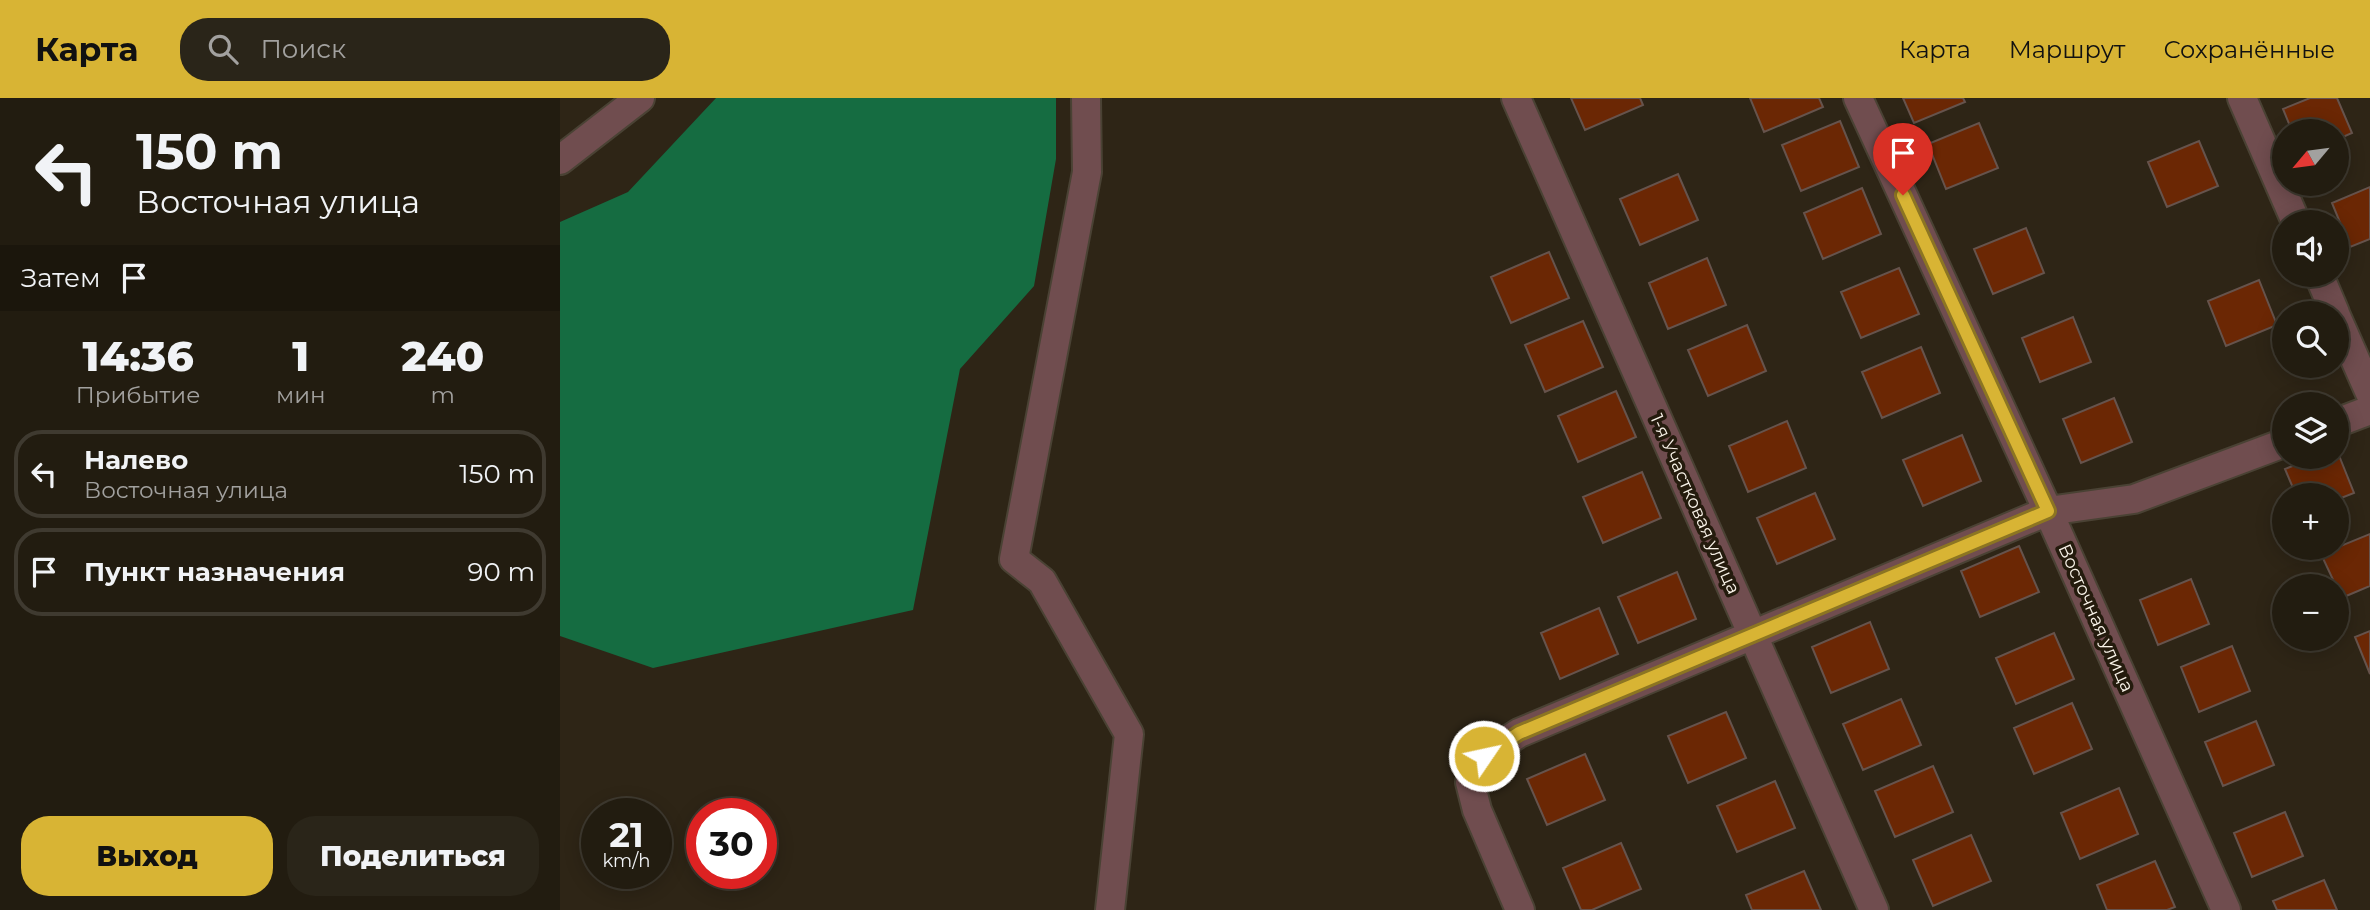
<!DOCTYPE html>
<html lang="ru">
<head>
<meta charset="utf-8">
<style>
  :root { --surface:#221c10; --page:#2a2519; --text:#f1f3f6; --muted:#a2a19f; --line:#3f3a30; --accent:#d8b434 }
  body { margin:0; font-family:Montserrat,sans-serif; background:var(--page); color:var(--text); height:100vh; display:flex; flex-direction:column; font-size:26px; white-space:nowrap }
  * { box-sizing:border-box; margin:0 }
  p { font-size:23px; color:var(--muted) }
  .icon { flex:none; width:38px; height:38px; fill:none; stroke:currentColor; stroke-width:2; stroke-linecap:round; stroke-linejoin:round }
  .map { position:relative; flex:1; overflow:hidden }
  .details { display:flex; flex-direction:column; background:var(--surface); width:560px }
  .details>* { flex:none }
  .guide { background:#221c10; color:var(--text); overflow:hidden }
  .needle { width:46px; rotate:241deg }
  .buttons { position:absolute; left:1712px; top:21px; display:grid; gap:14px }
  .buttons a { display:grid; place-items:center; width:77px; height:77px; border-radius:50%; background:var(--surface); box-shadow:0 4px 18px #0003,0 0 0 2px var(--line); font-size:35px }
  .speed { position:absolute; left:21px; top:700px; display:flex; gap:14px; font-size:35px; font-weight:700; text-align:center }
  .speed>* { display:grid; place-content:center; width:91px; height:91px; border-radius:50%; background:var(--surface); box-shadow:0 4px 18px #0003,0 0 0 2px var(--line); line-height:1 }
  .speed small { font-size:18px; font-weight:400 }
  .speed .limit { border:10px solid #d22; background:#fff; color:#111 }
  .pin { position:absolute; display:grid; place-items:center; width:60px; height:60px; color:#fff; margin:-72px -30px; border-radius:50% 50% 50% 0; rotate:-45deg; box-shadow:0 0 7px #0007 }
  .pin .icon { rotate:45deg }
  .me { position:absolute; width:77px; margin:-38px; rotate:56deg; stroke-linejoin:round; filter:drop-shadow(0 0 5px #0008) }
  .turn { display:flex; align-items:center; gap:24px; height:147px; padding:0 21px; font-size:32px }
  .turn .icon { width:91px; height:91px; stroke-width:2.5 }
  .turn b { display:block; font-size:49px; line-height:60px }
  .then { display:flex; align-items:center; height:66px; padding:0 21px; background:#0003; gap:14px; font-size:26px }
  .eta { display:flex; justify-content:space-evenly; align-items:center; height:119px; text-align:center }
  .eta b { font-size:42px; font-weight:800; line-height:49px }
  .button { display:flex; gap:14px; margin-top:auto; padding:14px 21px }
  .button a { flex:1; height:80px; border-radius:28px; background:var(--accent); color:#111; font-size:28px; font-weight:800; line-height:80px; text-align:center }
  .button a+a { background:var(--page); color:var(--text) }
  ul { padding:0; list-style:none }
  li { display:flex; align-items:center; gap:21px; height:88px; margin:0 14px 10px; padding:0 7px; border:4px solid var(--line); border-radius:28px }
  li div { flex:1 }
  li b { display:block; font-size:26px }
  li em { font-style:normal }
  header { display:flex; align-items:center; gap:42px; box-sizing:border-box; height:98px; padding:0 35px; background:var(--accent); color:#111 }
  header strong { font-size:33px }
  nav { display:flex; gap:38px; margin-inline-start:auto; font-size:24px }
  .search { width:490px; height:63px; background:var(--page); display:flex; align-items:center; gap:18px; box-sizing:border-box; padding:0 24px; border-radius:28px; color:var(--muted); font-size:26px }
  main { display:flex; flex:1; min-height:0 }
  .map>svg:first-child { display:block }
  .forest { fill:#156c41 }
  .building { fill:#6b2704; stroke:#66534c; stroke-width:2 }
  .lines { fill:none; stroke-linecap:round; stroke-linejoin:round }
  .minor-casing { stroke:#4a4234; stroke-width:32 }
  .minor { stroke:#704d4f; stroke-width:28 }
  .route-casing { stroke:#8c7522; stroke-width:18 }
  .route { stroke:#d8b434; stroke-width:12 }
  .labels { text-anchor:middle; stroke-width:7; stroke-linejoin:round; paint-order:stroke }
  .street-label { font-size:18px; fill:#f9f3e9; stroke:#241b0d }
</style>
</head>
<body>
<header>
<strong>Карта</strong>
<div class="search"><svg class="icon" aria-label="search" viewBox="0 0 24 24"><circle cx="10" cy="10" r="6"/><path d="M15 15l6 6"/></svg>Поиск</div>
<nav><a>Карта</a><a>Маршрут</a><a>Сохранённые</a></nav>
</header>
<main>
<section class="details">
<div class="guide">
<div class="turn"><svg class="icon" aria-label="left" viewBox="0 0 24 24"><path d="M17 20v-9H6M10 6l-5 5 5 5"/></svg><div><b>150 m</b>Восточная улица</div></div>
<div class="then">Затем<svg class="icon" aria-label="arrive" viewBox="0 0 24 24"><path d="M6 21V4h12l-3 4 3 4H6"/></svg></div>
</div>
<div class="eta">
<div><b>14:36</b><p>Прибытие</p></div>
<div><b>1</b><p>мин</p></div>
<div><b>240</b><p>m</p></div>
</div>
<ul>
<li><svg class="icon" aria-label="left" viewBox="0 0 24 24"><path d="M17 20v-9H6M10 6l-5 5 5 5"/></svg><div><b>Налево</b><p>Восточная улица</p></div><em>150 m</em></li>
<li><svg class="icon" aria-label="arrive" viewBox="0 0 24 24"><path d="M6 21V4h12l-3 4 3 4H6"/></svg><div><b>Пункт назначения</b></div><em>90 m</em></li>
</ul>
<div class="button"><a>Выход</a><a>Поделиться</a></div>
</section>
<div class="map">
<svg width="1810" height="812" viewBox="0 0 1810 812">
  <rect width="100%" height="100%" fill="#2e2516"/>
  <path class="forest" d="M156,0H496V61L474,188L400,271L353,512L93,570L0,538V124L68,94Z"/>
  <path class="building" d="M1011,0H1080L1083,7L1025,32Z
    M1190,0H1259L1263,9L1204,34Z
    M1343,0H1403L1405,4L1354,25Z
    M1750,0H1777L1792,35L1776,42V33H1732L1723,11Z
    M1280,23L1299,69L1241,93L1222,47Z
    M1419,25L1438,70L1386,91L1368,46Z
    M1639,43L1658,88L1607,109L1588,64Z
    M1118,76L1138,122L1080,147L1060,101Z
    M1810,89V141L1790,149L1772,105Z
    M1302,90L1321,136L1263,161L1244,115Z
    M1466,130L1484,175L1433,196L1414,151Z
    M989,154L1009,200L951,225L931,179Z
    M1147,160L1166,207L1108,231L1089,185Z
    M1339,170L1359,216L1301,240L1281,194Z
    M1699,182L1717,227L1666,248L1648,203Z
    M1513,219L1531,264L1480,284L1462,240Z
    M1023,223L1043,269L985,294L965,247Z
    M1187,227L1206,273L1148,298L1128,252Z
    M1361,249L1380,295L1322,320L1302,274Z
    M1056,293L1076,339L1018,364L998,318Z
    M1554,300L1572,344L1521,365L1503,321Z
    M1227,323L1246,370L1188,394L1169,348Z
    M1402,337L1421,383L1363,408L1343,362Z
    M1776,350L1794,395L1776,402V397H1736L1725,371L1755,359H1776Z
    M1082,374L1101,420L1043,445L1023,399Z
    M1255,395L1275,441L1217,466L1197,420Z
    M1810,436V488L1779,501L1776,488L1761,456Z
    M1459,448L1479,494L1420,519L1401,473Z
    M1117,474L1136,521L1078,545L1058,499Z
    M1631,481L1649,526L1598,547L1580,502Z
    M1039,510L1058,556L1000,581L981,535Z
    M1310,524L1329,571L1271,595L1252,549Z
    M1810,533V576L1795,539Z
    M1494,535L1514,581L1456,606L1436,560Z
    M1672,548L1690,593L1639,614L1621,569Z
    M1341,601L1361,647L1303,672L1283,626Z
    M1512,605L1532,651L1474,676L1454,630Z
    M1166,614L1186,660L1128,685L1108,638Z
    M1696,623L1714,667L1663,688L1645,644Z
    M1025,656L1045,702L987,727L967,681Z
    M1373,668L1393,714L1335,739L1315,693Z
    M1215,683L1235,730L1177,754L1157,708Z
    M1559,690L1578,736L1520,761L1501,715Z
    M1725,714L1743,758L1692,779L1674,735Z
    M1411,737L1431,783L1373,808L1353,762Z
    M1061,745L1081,791L1032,812H1021L1003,770Z
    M1595,763L1615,809L1607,812H1547L1537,787Z
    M1244,773L1261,812H1192L1186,797Z
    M1764,782L1777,812H1717L1713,803Z"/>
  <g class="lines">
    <g class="minor-casing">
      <path id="minor" d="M526,0L527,74L454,461L482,483L569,636L550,812
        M956,0L1314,812
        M1298,0L1488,413L1666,812
        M1682,0L1736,124
        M0,62L80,0
        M1759,177L1775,215
        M1776,218L1810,295
        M1776,325L1810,312
        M960,812L917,712L910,684L924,658L959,635L1488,413L1574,401L1724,345"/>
    </g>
    <use href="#minor" class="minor"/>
  </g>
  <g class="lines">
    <g class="route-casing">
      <path id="route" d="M924,658L959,635L1488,413L1343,97"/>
    </g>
    <use href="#route" class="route"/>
  </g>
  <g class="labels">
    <g class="street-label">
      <text transform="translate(1135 406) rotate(66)" y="6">1-я Участковая улица</text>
      <text transform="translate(1536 520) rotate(66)" y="6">Восточная улица</text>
    </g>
  </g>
</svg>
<div class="buttons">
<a><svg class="needle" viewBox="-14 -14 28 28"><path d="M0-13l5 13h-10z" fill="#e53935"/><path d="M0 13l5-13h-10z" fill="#a2a19f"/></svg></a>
<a><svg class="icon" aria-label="sound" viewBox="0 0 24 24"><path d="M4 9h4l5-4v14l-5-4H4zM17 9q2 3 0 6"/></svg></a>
<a><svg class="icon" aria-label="search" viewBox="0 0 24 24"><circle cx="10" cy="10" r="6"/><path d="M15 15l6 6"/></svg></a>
<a><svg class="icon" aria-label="layers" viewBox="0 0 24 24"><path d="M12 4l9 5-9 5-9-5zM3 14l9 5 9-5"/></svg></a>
<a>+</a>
<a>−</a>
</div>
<div class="speed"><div>21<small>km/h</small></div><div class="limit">30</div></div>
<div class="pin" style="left:1343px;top:97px;background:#d93025"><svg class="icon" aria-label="arrive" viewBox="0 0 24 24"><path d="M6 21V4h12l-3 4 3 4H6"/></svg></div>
<svg class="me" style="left:924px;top:658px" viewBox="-20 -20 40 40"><circle r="17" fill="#d8b434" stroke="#fff" stroke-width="3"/><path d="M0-11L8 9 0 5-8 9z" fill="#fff"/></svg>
</div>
</main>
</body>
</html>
